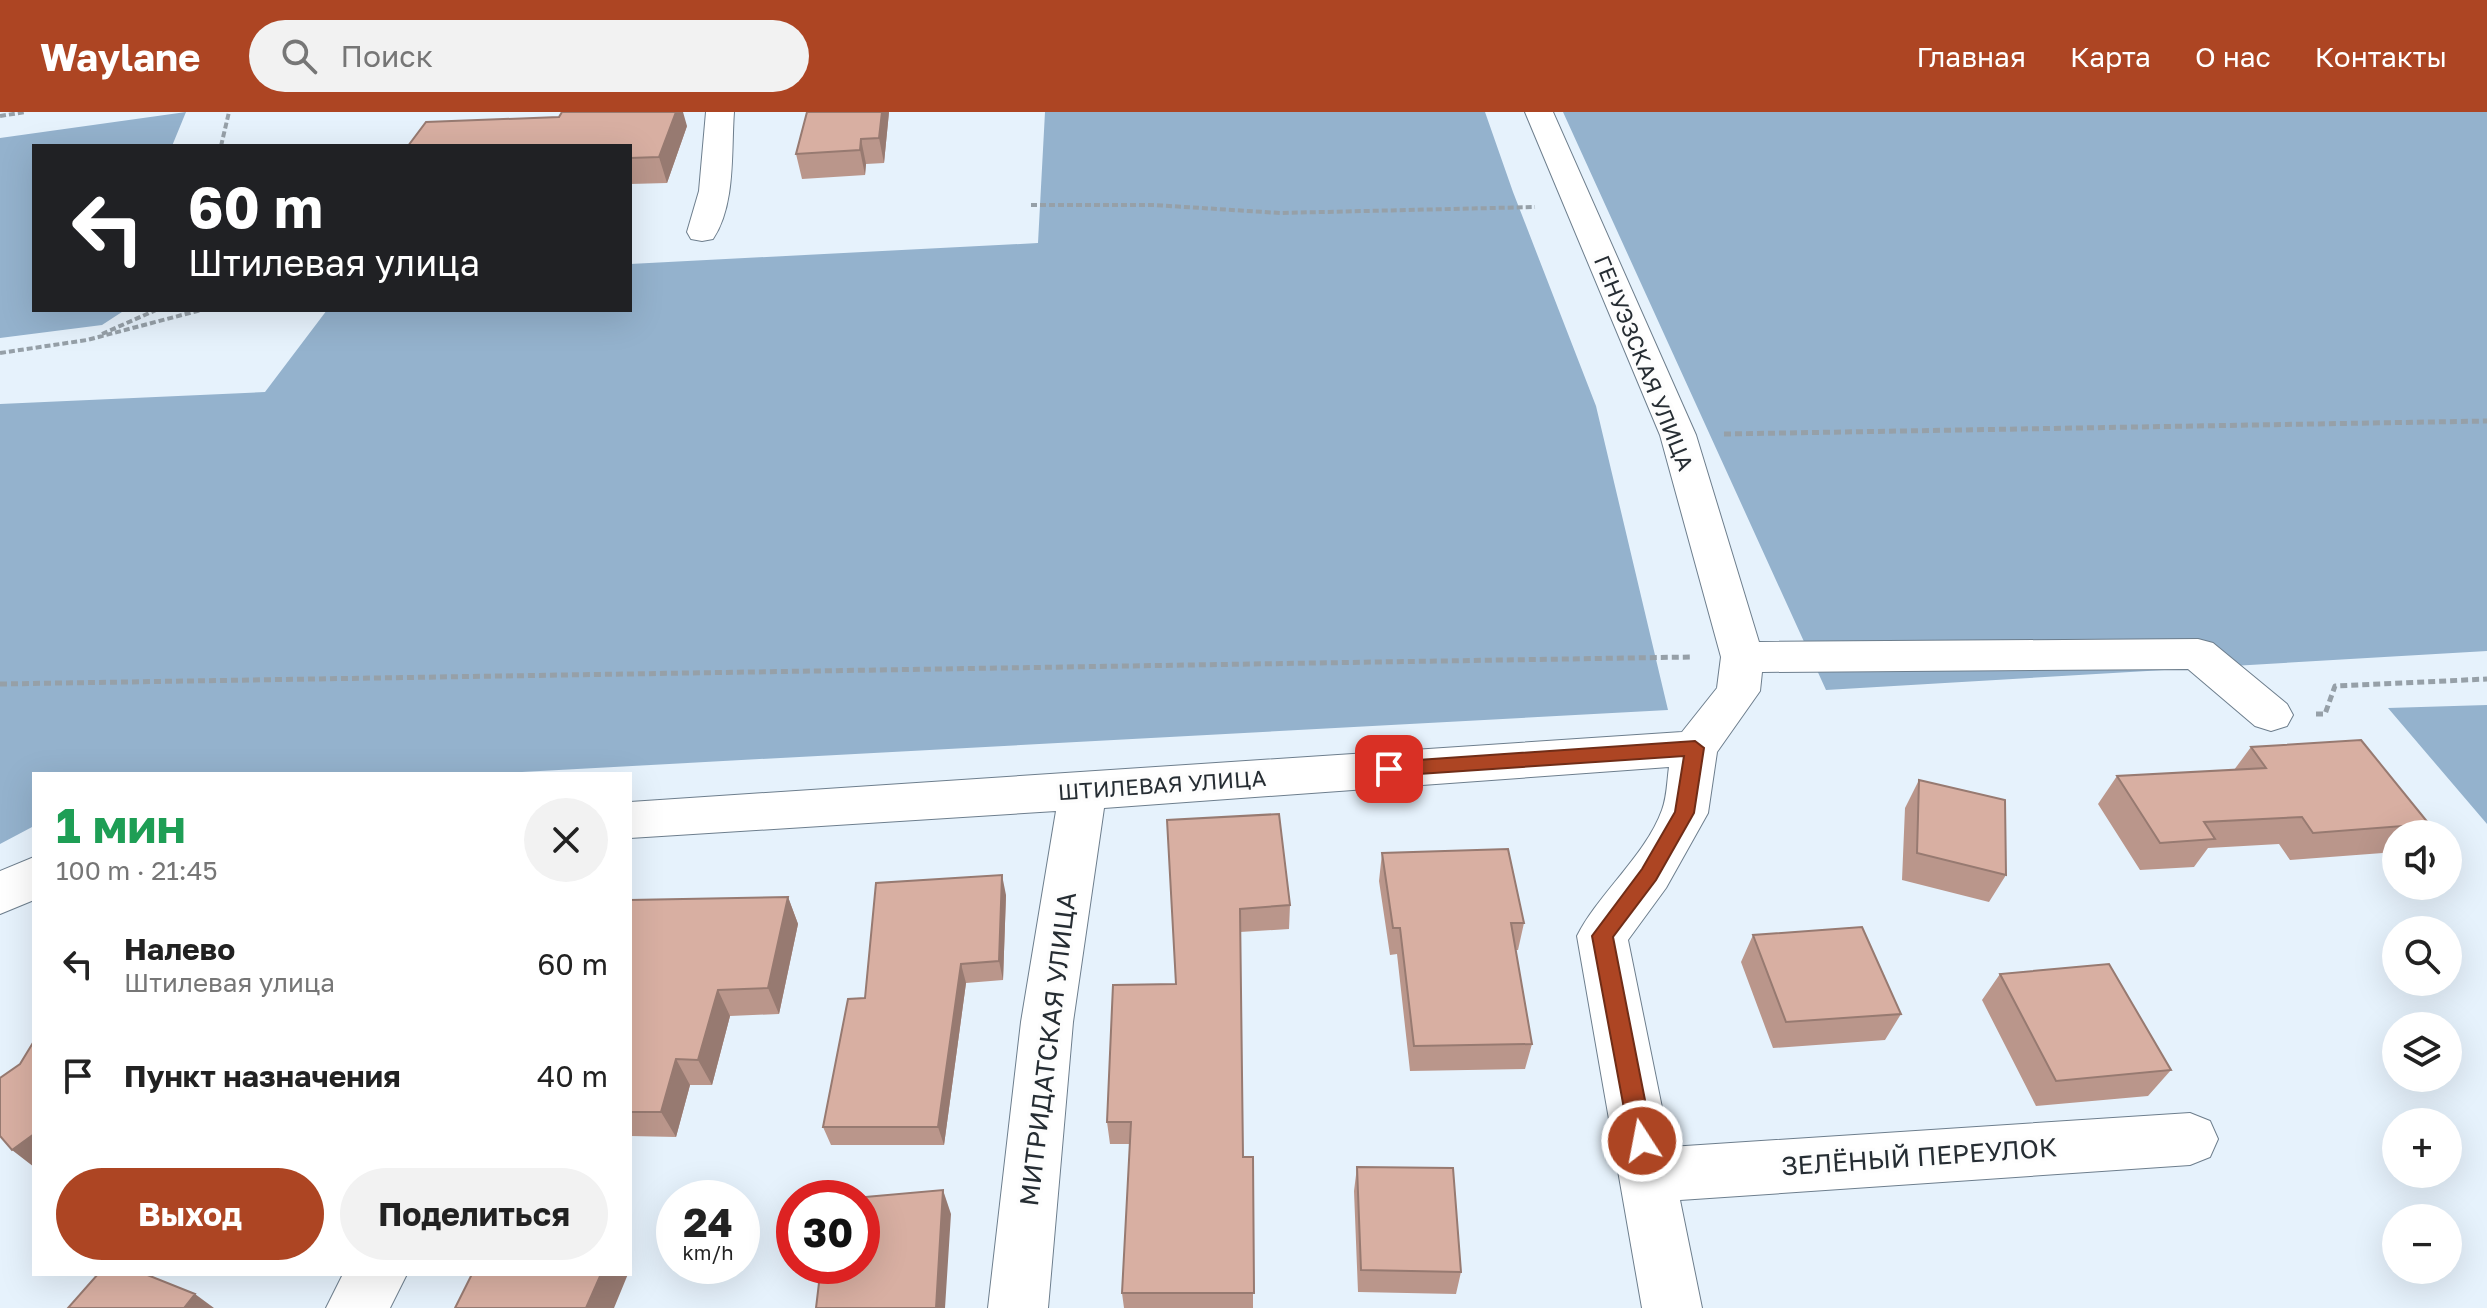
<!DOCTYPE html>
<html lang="ru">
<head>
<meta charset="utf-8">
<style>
  :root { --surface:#fff; --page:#f2f2f2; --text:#222; --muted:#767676; --accent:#ad4523 }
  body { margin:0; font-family:"Golos Text",sans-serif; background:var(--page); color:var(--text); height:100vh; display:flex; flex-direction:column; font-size:30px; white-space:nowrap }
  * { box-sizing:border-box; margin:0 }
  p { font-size:26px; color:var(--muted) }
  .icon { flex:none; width:44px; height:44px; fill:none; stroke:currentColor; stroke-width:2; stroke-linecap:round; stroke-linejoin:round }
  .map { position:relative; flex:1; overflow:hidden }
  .side { position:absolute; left:32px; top:660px; width:600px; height:504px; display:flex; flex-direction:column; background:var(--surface); border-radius:0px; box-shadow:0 8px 32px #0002 }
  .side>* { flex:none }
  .guide { position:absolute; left:32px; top:32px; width:600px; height:168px; border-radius:0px; box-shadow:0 8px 32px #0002; background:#202124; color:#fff; overflow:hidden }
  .controls { position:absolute; left:2382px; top:708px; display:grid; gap:16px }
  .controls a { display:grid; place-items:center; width:80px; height:80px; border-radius:50%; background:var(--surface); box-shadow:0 8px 32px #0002; font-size:40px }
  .speed { position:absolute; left:656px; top:1068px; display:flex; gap:16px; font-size:40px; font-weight:700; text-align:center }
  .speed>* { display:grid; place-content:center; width:104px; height:104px; border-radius:50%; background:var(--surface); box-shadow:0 8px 32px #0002; line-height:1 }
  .speed small { font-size:20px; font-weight:400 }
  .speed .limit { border:12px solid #d22; background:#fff; color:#111 }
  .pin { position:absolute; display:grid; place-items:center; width:68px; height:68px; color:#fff; margin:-34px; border-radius:16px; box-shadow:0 4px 12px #0006 }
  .me { position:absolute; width:88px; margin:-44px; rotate:349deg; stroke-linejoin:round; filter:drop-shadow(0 0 6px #0008) }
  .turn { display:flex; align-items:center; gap:28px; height:168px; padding:0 24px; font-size:36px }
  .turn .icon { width:104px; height:104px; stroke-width:2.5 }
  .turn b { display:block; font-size:56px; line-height:68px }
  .round { display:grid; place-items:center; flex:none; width:84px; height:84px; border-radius:42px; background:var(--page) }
  .headline { display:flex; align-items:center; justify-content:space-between; height:136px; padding:0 24px }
  h1 { font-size:48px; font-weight:700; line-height:60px; color:#1e9e55 }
  .button { display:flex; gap:16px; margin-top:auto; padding:16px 24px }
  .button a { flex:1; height:92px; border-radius:48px; background:var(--accent); color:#fff; font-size:32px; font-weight:700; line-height:92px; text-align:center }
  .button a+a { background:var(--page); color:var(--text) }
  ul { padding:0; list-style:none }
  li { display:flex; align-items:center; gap:24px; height:112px; padding:0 24px }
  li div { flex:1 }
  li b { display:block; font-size:30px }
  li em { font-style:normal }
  header { display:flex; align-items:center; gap:48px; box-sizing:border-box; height:112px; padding:0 40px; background:var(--accent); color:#fff }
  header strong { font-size:38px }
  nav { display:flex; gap:44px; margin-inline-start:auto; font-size:28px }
  .search { width:560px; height:72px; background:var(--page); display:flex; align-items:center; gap:20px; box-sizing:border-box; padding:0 28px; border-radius:44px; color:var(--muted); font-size:30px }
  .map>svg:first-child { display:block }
  .forest { fill:#94b2cd }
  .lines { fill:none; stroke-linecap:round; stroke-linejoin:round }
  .street-casing { stroke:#6d7e8d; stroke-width:2 }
  .path-far1 { stroke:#96a0a8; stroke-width:4; stroke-dasharray:6 3; stroke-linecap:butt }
  .path { stroke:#96a0a8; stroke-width:5; stroke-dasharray:7 4; stroke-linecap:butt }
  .street { fill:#fff; fill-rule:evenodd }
  .wall { fill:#ba968b }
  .shaded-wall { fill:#977a71 }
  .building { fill:#d8afa2; stroke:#977a71; stroke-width:2 }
  .route { fill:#ad4523; stroke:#702d17; stroke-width:2 }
  .labels { text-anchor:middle; stroke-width:7; stroke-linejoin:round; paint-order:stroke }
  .street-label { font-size:22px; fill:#262d33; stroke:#fdfdfd }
  .near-street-label { font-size:26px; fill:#262d33; stroke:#fdfdfd }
</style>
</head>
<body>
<header>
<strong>Waylane</strong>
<div class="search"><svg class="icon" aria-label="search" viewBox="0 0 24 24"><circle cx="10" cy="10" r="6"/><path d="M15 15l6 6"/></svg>Поиск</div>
<nav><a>Главная</a><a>Карта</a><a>О нас</a><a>Контакты</a></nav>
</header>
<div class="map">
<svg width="2487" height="1196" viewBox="0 0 2487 1196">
  <rect width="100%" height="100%" fill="#e6f2fc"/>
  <path class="forest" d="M186,0L172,34H34V198H125L102,213L0,226V26Z
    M1045,0H1485L1513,80L1596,294L1668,598L484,662H34V714L0,732V292L265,280L327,198H630V152L1038,131Z
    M1563,0H2487V539L1826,578Z
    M2487,593V712L2388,596Z"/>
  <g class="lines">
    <g class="street-casing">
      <path id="street" d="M706,0H734C731,39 736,93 713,127L702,129L691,127L687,120L699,79Z
        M1525,0H1553L1696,323L1759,530L2198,527L2213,531L2287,592L2293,603L2287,614L2271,619L2255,614L2188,557L1762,560L1760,579L1717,640L1708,701L1666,776L1628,828L1670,1035L2190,1001L2210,1009L2218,1027L2210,1045L2190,1053L1680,1088L1702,1196H1642L1577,824C1598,782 1646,743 1662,698C1667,685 1667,669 1669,655L1104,696L1073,910L1048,1196H988L1021,910L1056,699L630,726V690L1682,620L1717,576L1721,545L1660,323Z
        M34,745V788L0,802V759Z
        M343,1162H407L390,1196H326Z"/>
    </g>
    <path class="path-far1" d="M0,4L26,0
      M221,34L229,0
      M1031,93H1154L1280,101L1535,95
      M102,222L156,198
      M0,241L87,228L201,198"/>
    <path class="path" d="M1724,322L2487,309
      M0,572L1691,545
      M2316,602H2325L2335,574L2487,567"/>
    <use href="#street" class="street"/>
  </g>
  <path class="wall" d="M889,0L884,51L866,52L865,63L802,67L796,42Z
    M687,14L667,71L630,72V34Z
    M2251,635L2429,712L2419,722H2396V740L2290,748L2279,732L2208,736L2194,755L2140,758L2098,692L2117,664L2234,658Z
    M1919,668L2006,763L1989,790L1902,768L1905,696Z
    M1167,708L1290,793L1289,817L1240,820L1243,1045H1253V1196H1124L1122,1181L1130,1032H1110L1107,1010L1176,872Z
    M1382,741L1524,811L1518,838H1515L1532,932L1525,957L1410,959L1397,842L1390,843L1379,769Z
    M1006,783L1003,868L966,871L944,1033H831L823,1015L865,886Z
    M788,785L798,812L779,902L730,904L712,973H690L676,1025L630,1024V788Z
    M1753,823L1901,902L1885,928L1773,936L1741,850Z
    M2000,862L2171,958L2148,984L2036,994L1982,888Z
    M1357,1055L1461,1160L1456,1182L1358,1180L1354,1079Z"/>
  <path class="shaded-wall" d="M676,0H683L687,14L667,71L659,45Z
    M882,0H889L884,51L879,26Z
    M861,27L866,52L865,63L860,38Z
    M1002,763L1006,783L1003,868L999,849Z
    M788,785L798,812L779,902L768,876Z
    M961,852L966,871L944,1033L938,1015Z
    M718,878L730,904L712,973L698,948Z
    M676,947L690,973L676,1025L661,1000Z
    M34,1022V1055L12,1038Z
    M943,1078L951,1102L945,1196H936Z
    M601,1162H628L614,1196H586Z
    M195,1182L214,1196H184Z"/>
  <path class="building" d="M562,0H676L659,45L630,46V34H408L426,10L559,5Z
    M807,0H882L879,26L861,27L860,38L796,42Z
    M2361,628L2429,712L2313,721L2302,705L2204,710L2215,727L2160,731L2117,664L2266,656L2251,635Z
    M1919,668L2005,688L2006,763L1917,741Z
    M1279,702L1290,793L1240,797L1243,1045H1253L1254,1181H1122L1131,1010H1107L1113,873L1176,872L1167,708Z
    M1508,737L1524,811H1511L1532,932L1414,934L1400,816H1393L1382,741Z
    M1002,763L999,849L961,852L938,1015H823L848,887L865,886L876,771Z
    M788,785L768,876L718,878L698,948L676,947L661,1000H630V788Z
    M1862,815L1901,902L1786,910L1753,823Z
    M2109,852L2171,958L2056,969L2000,862Z
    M34,929V1022L12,1038L0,1024V966L20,952Z
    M1357,1055L1453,1056L1461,1160L1361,1158Z
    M943,1078L936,1196H816L821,1154H862V1086H854Z
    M98,1162H145L195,1182L184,1196H68Z
    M472,1162H601L586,1196H455Z"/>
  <path class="route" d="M1695,629L1704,636L1694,701L1656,768L1613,825L1653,1029L1650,1036L1642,1040L1633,1036L1630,1029L1592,824L1642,757L1675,700L1684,644L1389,664L1380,657L1389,650Z"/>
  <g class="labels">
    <g class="street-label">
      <text transform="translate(1644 251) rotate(68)" y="8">ГЕНУЭЗСКАЯ УЛИЦА</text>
      <text transform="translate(1162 673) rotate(-4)" y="8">ШТИЛЕВАЯ УЛИЦА</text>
    </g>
    <g class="near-street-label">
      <text transform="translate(1048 937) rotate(-83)" y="9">МИТРИДАТСКАЯ УЛИЦА</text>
      <text transform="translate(1919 1045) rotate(-4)" y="9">ЗЕЛЁНЫЙ ПЕРЕУЛОК</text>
    </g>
  </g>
</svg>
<div class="controls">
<a><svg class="icon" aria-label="sound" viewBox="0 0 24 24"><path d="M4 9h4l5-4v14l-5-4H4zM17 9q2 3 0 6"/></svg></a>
<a><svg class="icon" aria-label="search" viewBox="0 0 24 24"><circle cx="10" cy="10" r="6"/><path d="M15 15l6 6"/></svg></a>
<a><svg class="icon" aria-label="layers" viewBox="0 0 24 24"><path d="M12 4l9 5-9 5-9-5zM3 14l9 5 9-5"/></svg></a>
<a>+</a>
<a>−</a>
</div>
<div class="speed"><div>24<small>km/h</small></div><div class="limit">30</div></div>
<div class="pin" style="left:1389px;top:657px;background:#d93025"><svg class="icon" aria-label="arrive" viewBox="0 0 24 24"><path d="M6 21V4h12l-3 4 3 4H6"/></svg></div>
<svg class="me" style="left:1642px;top:1029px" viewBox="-20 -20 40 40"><circle r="17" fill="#ad4523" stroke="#fff" stroke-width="3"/><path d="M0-11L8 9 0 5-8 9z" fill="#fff"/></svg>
<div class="guide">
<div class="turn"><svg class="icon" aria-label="left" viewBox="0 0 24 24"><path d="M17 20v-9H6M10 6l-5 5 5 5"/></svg><div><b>60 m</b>Штилевая улица</div></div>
</div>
<section class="side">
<div class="headline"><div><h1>1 мин</h1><p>100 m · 21:45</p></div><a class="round"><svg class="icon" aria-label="close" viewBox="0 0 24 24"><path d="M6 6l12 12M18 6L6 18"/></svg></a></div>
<ul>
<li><svg class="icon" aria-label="left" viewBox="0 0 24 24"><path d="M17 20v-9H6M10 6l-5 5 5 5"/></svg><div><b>Налево</b><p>Штилевая улица</p></div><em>60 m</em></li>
<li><svg class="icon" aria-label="arrive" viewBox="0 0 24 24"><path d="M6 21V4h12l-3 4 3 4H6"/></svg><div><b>Пункт назначения</b></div><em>40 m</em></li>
</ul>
<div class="button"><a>Выход</a><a>Поделиться</a></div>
</section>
</div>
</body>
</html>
